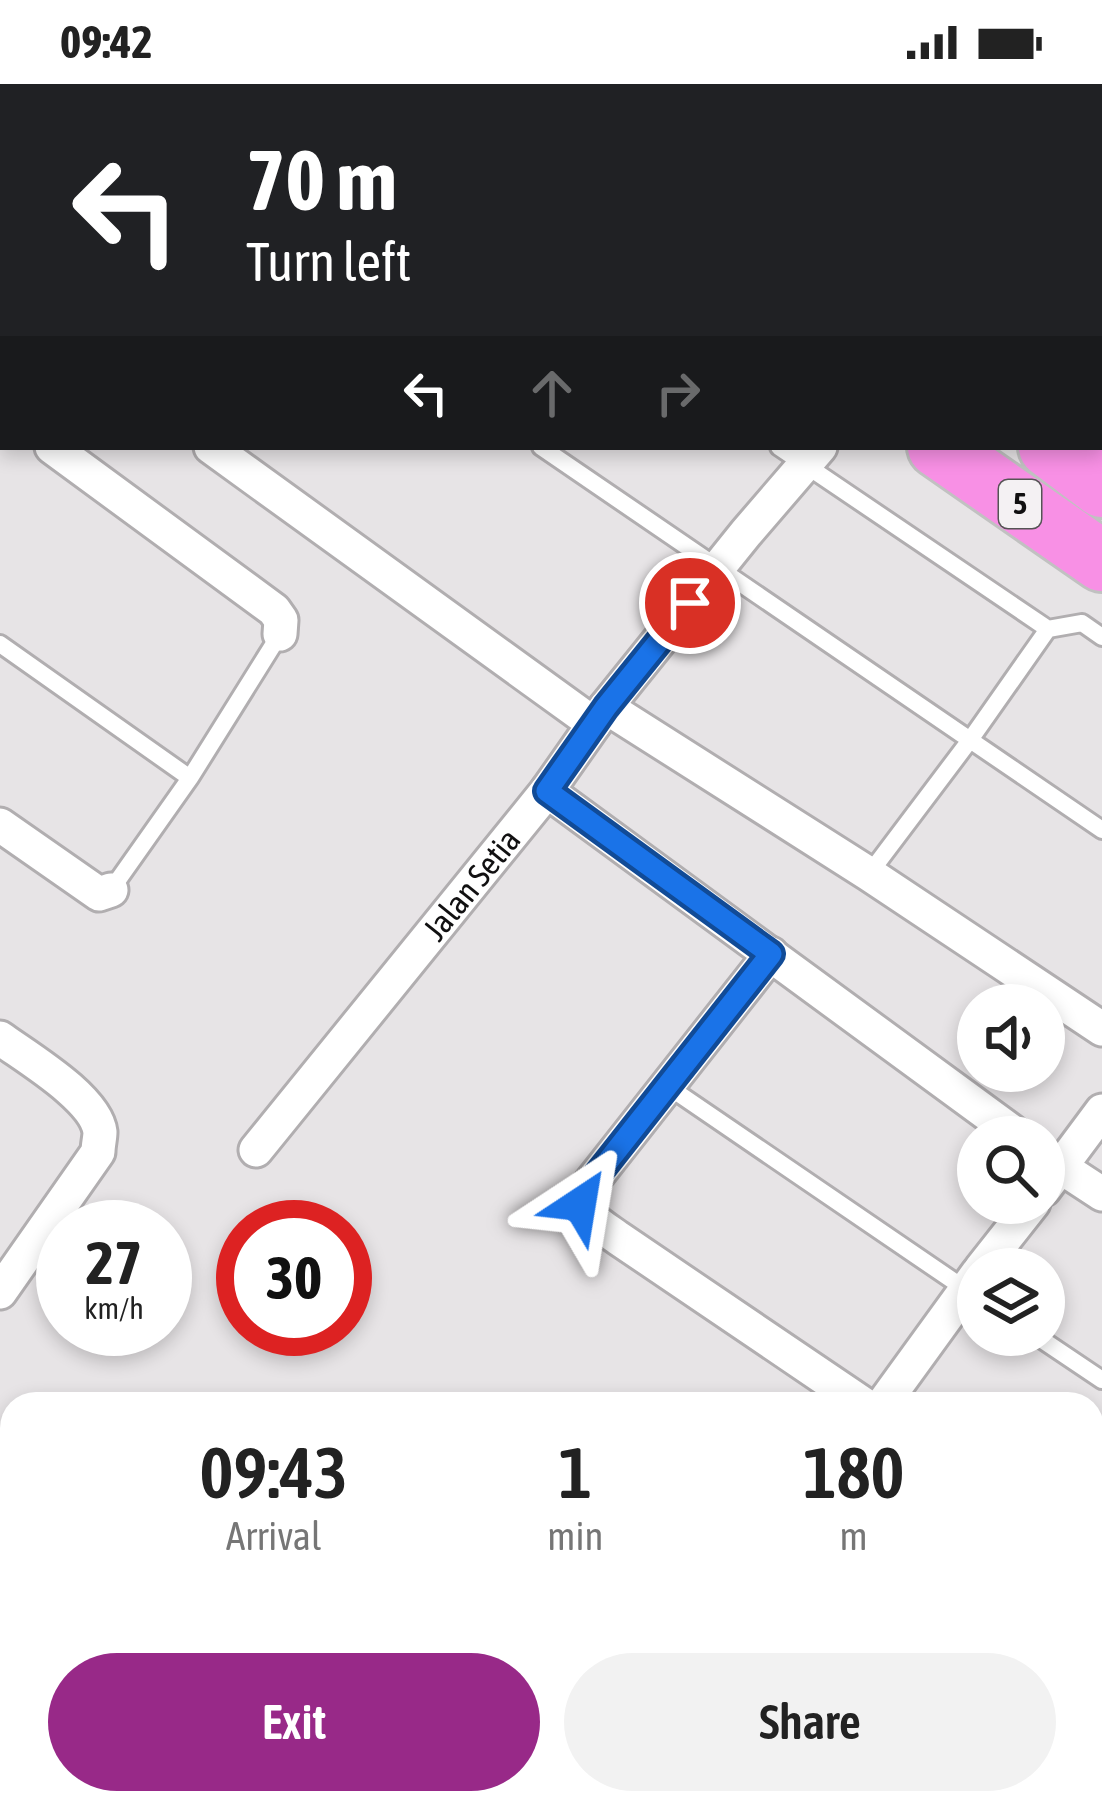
<!DOCTYPE html>
<html lang="en">
<head>
<meta charset="utf-8">
<style>
  :root { --surface:#fff; --page:#f2f2f2; --text:#222; --muted:#767676; --accent:#982988 }
  body { margin:0; font-family:"Asap Condensed",sans-serif; background:var(--page); color:var(--text); height:100vh; display:flex; flex-direction:column; font-size:45px; white-space:nowrap }
  * { box-sizing:border-box; margin:0 }
  p { font-size:39px; color:var(--muted) }
  .icon { flex:none; width:66px; height:66px; fill:none; stroke:currentColor; stroke-width:2; stroke-linecap:round; stroke-linejoin:round }
  .map { position:relative; flex:1; overflow:hidden }
  .details { position:absolute; left:0px; top:1308px; width:1104px; height:423px; display:flex; flex-direction:column; background:var(--surface); border-radius:36px 36px 0 0; box-shadow:0 6px 18px #0003 }
  .details>* { flex:none }
  .banner { position:absolute; left:0px; top:0px; width:1104px; height:366px; box-shadow:0 6px 18px #0003; background:#202124; color:#fff; overflow:hidden }
  .buttons { position:absolute; left:957px; top:900px; display:grid; gap:24px }
  .buttons a { display:grid; place-items:center; width:108px; height:108px; border-radius:50%; background:var(--surface); box-shadow:0 6px 18px #0003; font-size:60px }
  .speed { position:absolute; left:36px; top:1116px; display:flex; gap:24px; font-size:60px; font-weight:700; text-align:center }
  .speed>* { display:grid; place-content:center; width:156px; height:156px; border-radius:50%; background:var(--surface); box-shadow:0 6px 18px #0003; line-height:1 }
  .speed small { font-size:30px; font-weight:400 }
  .speed .limit { border:18px solid #d22; background:#fff; color:#111 }
  .pin { position:absolute; display:grid; place-items:center; width:102px; height:102px; color:#fff; margin:-51px; border:6px solid #fff; border-radius:50%; box-shadow:0 3px 12px #0007 }
  .me { position:absolute; width:132px; margin:-66px; rotate:33deg; stroke-linejoin:round; filter:drop-shadow(0 0 9px #0008) }
  .turn { display:flex; align-items:center; gap:42px; height:252px; padding:0 48px; font-size:54px }
  .turn .icon { width:156px; height:156px; stroke-width:2.5 }
  .turn b { display:block; font-size:84px; line-height:102px }
  .lanes { display:flex; align-items:center; height:114px; padding:0 48px; background:#0003; justify-content:center; gap:60px; direction:ltr }
  .lanes .off { opacity:.35 }
  .eta { display:flex; justify-content:space-evenly; align-items:center; height:204px; text-align:center }
  .eta b { font-size:72px; font-weight:600; line-height:84px }
  .primary-button { display:flex; gap:24px; margin-top:auto; padding:24px 48px }
  .primary-button a { flex:1; height:138px; border-radius:72px; background:var(--accent); color:#fff; font-size:48px; font-weight:600; line-height:138px; text-align:center }
  .primary-button a+a { background:var(--page); color:var(--text) }
  .status { display:flex; justify-content:space-between; align-items:center; height:84px; padding:0 60px; background:var(--surface); direction:ltr }
  .status svg { height:33px; fill:currentColor }
  .map>svg:first-child { display:block }
  .lines { fill:none; stroke-linecap:round; stroke-linejoin:round }
  .lane-casing { stroke:#b1aeb0; stroke-width:22 }
  .street-casing { stroke:#b1aeb0; stroke-width:39 }
  .highway-casing { stroke:#c1c1c1; stroke-width:66 }
  .lane { stroke:#fff; stroke-width:16 }
  .street { stroke:#fff; stroke-width:33 }
  .highway { stroke:#f890e5; stroke-width:60 }
  .route-casing { stroke:#114b97; stroke-width:30 }
  .route { stroke:#1a73e8; stroke-width:21 }
  .labels { text-anchor:middle; stroke-width:12; stroke-linejoin:round; paint-order:stroke }
  .shield { fill:#f4f1f3; stroke:#555455; stroke-width:3 }
  .shield-label { font-size:30px; font-weight:bold; fill:#111011 }
  .street-label { font-size:33px; fill:#111011; stroke:#f4f1f3 }
</style>
</head>
<body>
<div class="status"><b>09:42</b><svg viewBox="0 0 49 12"><path d="M0 12V9h3v3zM5 12V6h3v6zM10 12V3h3v9zM15 12V0h3v12zM26 1h20v11H26zM47 4h2v5h-2z"/></svg></div>
<div class="map">
<svg width="1102" height="1730" viewBox="0 0 1102 1730">
  <rect width="100%" height="100%" fill="#e7e4e6"/>
  <g class="lines">
    <g class="lane-casing">
      <path id="lane" d="M9,0L13,3
        M251,0L256,3
        M710,0L715,3
        M986,0L990,3
        M1101,81L1102,82
        M1101,272H1102
        M541,363L1102,746
        M779,363L1048,545L1082,539L1102,553
        M0,560L190,694
        M869,790L970,656L1048,545
        M111,806L190,694L280,550
        M666,1001L968,1207
        M1035,1251L1102,1296
        M759,1730L766,1719"/>
    </g>
    <g class="street-casing">
      <g id="street">
        <path d="M1101,173H1102"/>
        <path d="M0,211L3,213"/>
        <path d="M0,342L3,338"/>
        <path d="M52,363L274,526L281,536L280,550"/>
        <path d="M211,363L594,640"/>
        <path d="M606,623L869,790L1102,945"/>
        <path d="M547,707L1019,1053"/>
        <path d="M0,741L99,810L111,806"/>
        <path d="M771,870L579,1114C583,1132 603,1143 618,1154L863,1320"/>
        <path d="M0,954C26,973 96,1014 100,1048C100,1054 98,1061 98,1068L0,1208"/>
        <path id="s1" d="M256,1066L547,707L606,623L746,449L820,363"/>
        <path d="M1044,1072L1102,1110"/>
        <path d="M1044,1105L1102,1027"/>
        <path d="M981,1185L1033,1119"/>
        <path d="M883,1320L978,1189"/>
        <path d="M1092,1479L1102,1486"/>
        <path d="M1092,1657L1102,1642"/>
        <path d="M921,1719L937,1730"/>
        <path d="M70,1730L77,1719"/>
        <path d="M410,1730L417,1719"/>
        <path d="M581,1730L588,1719"/>
        <path d="M1037,1730L1048,1719"/>
      </g>
    </g>
    <g class="highway-casing">
      <path id="highway" d="M407,0L412,3
        M516,0L521,3
        M938,363L1102,477
        M1049,363L1102,403"/>
    </g>
    <use href="#lane" class="lane"/>
    <use href="#street" class="street"/>
    <use href="#highway" class="highway"/>
  </g>
  <g class="lines">
    <g class="route-casing">
      <path id="route" d="M580,1120L579,1114L771,870L547,707L606,623L690,519"/>
    </g>
    <use href="#route" class="route"/>
  </g>
  <g class="labels">
    <rect class="shield" x="999" y="396" width="42" height="48" rx="9"/>
    <g class="shield-label">
      <text x="1020" y="430">5</text>
    </g>
    <g class="street-label">
      <text dy="12" stroke="none"><textPath href="#s1" startOffset="342">Jalan Setia</textPath></text>
    </g>
  </g>
</svg>
<div class="buttons">
<a><svg class="icon" aria-label="sound" viewBox="0 0 24 24"><path d="M4 9h4l5-4v14l-5-4H4zM17 9q2 3 0 6"/></svg></a>
<a><svg class="icon" aria-label="search" viewBox="0 0 24 24"><circle cx="10" cy="10" r="6"/><path d="M15 15l6 6"/></svg></a>
<a><svg class="icon" aria-label="layers" viewBox="0 0 24 24"><path d="M12 4l9 5-9 5-9-5zM3 14l9 5 9-5"/></svg></a>
</div>
<div class="speed"><div>27<small>km/h</small></div><div class="limit">30</div></div>
<div class="pin" style="left:690px;top:519px;background:#d93025"><svg class="icon" aria-label="arrive" viewBox="0 0 24 24"><path d="M6 21V4h12l-3 4 3 4H6"/></svg></div>
<svg class="me" style="left:580px;top:1120px" viewBox="-20 -20 40 40"><path d="M0-17L14 15 0 8-14 15z" fill="#1a73e8" stroke="#fff" stroke-width="4"/></svg>
<div class="banner">
<div class="turn"><svg class="icon" aria-label="left" viewBox="0 0 24 24"><path d="M17 20v-9H6M10 6l-5 5 5 5"/></svg><div><b>70 m</b>Turn left</div></div>
<div class="lanes"><svg class="icon" aria-label="left" viewBox="0 0 24 24"><path d="M17 20v-9H6M10 6l-5 5 5 5"/></svg><svg class="icon off" aria-label="ahead" viewBox="0 0 24 24"><path d="M12 20V5M6 11l6-6 6 6"/></svg><svg class="icon off" aria-label="right" viewBox="0 0 24 24"><path d="M7 20v-9h11M14 6l5 5-5 5"/></svg></div>
</div>
<section class="details">
<div class="eta">
<div><b>09:43</b><p>Arrival</p></div>
<div><b>1</b><p>min</p></div>
<div><b>180</b><p>m</p></div>
</div>
<div class="primary-button"><a>Exit</a><a>Share</a></div>
</section>
</div>
</body>
</html>
